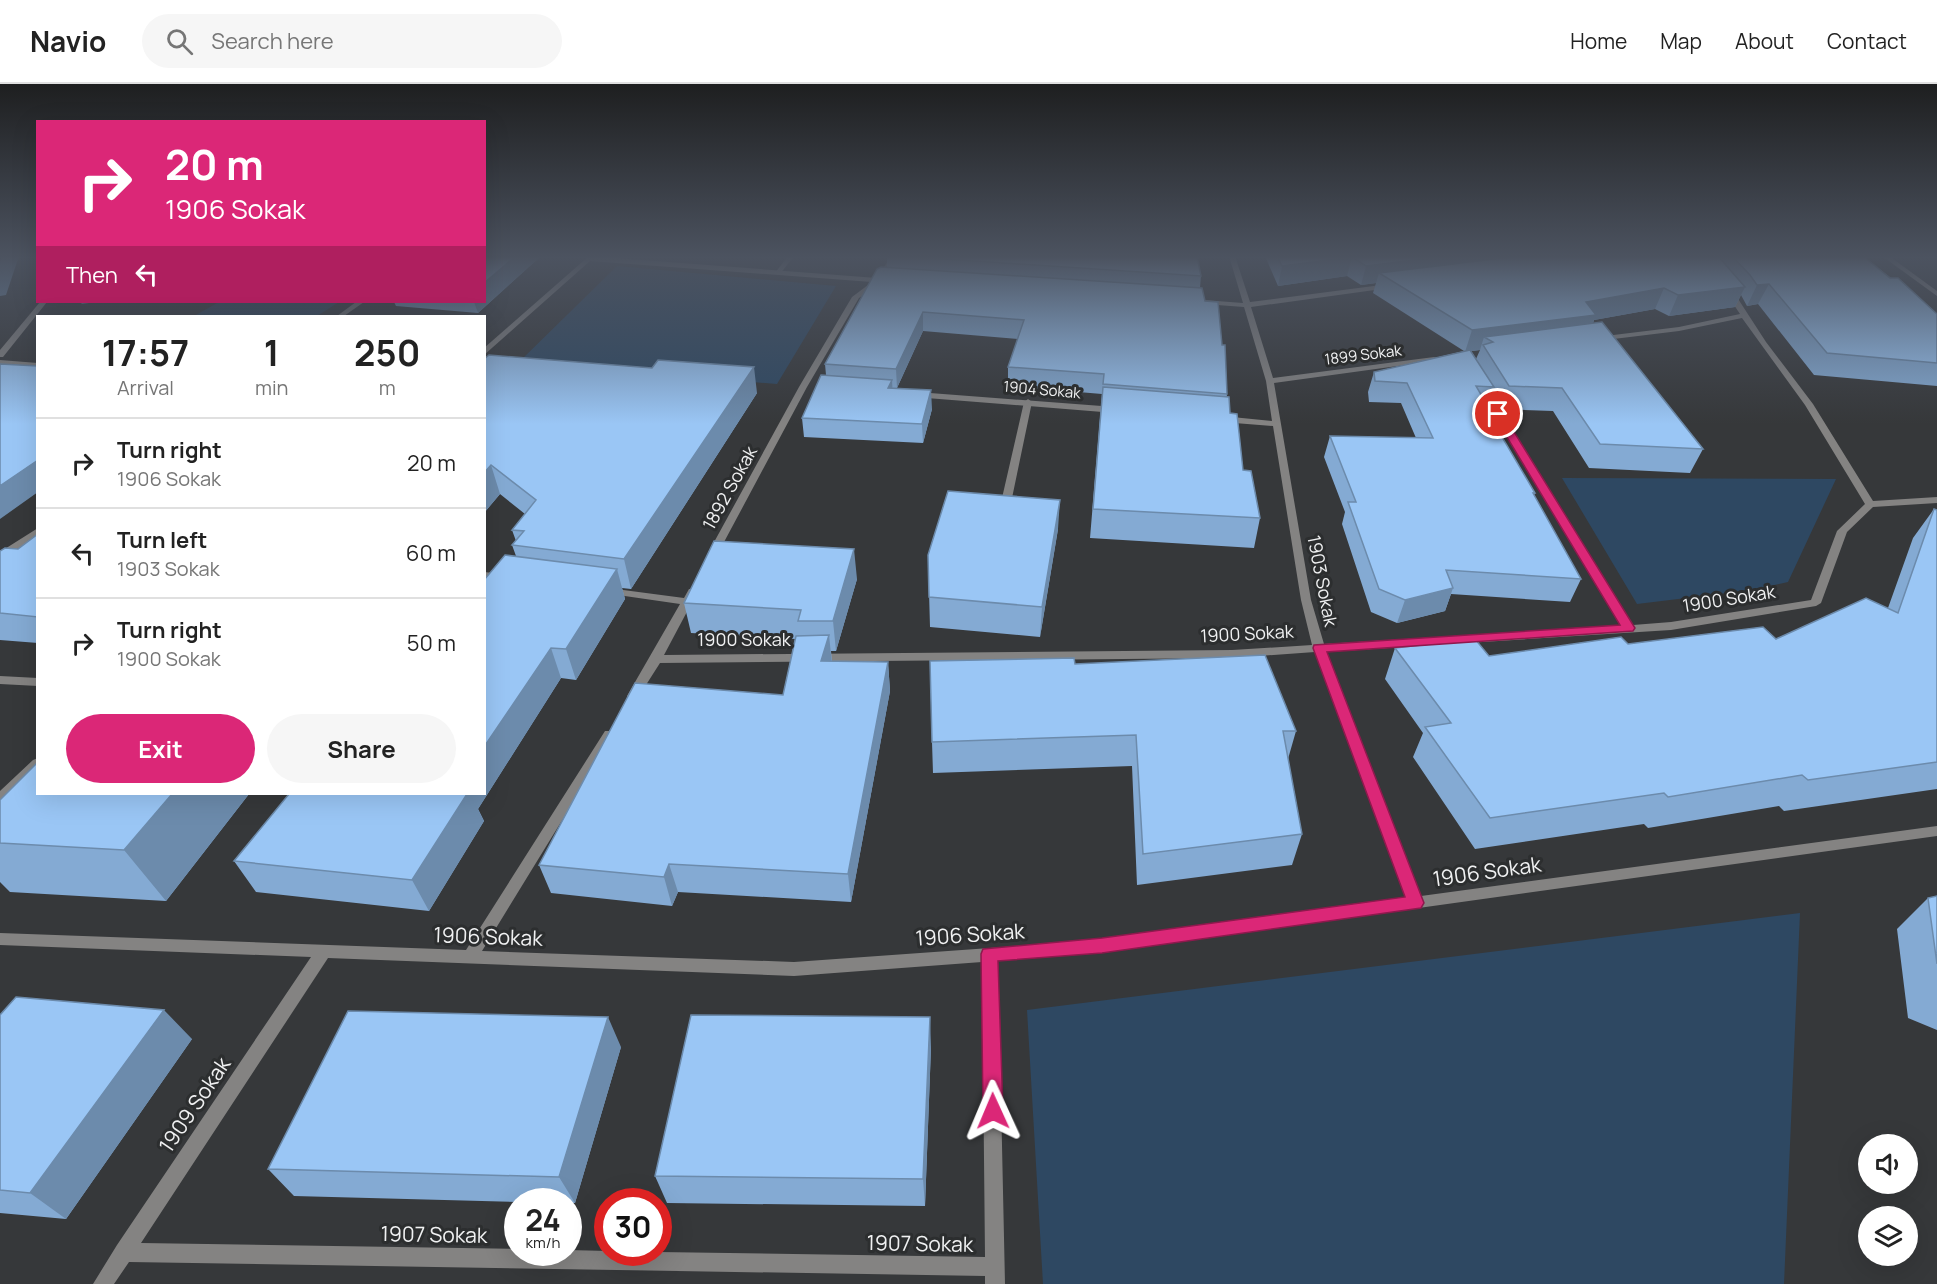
<!DOCTYPE html>
<html lang="en">
<head>
<meta charset="utf-8">
<style>
  :root { --surface:#fff; --page:#f6f6f6; --text:#222; --muted:#767676; --line:#e0e0e0; --accent:#db2777 }
  body { margin:0; font-family:Manrope,sans-serif; background:var(--page); color:var(--text); height:100vh; display:flex; flex-direction:column; font-size:22px; white-space:nowrap }
  * { box-sizing:border-box; margin:0 }
  p { font-size:20px; color:var(--muted) }
  .icon { flex:none; width:33px; height:33px; fill:none; stroke:currentColor; stroke-width:2; stroke-linecap:round; stroke-linejoin:round }
  .map { position:relative; flex:1; overflow:hidden }
  .details { position:absolute; left:36px; top:231px; width:450px; height:480px; display:flex; flex-direction:column; background:var(--surface); border-radius:0px; box-shadow:0 6px 24px #0002 }
  .details>* { flex:none }
  .guide { position:absolute; left:36px; top:36px; width:450px; height:183px; border-radius:0px; box-shadow:0 6px 24px #0002; background:#db2777; color:#fff; overflow:hidden }
  .buttons { position:absolute; left:1858px; top:1050px; display:grid; gap:12px }
  .buttons a { display:grid; place-items:center; width:60px; height:60px; border-radius:50%; background:var(--surface); box-shadow:0 6px 24px #0002; font-size:30px }
  .speed { position:absolute; left:504px; top:1104px; display:flex; gap:12px; font-size:30px; font-weight:700; text-align:center }
  .speed>* { display:grid; place-content:center; width:78px; height:78px; border-radius:50%; background:var(--surface); box-shadow:0 6px 24px #0002; line-height:1 }
  .speed small { font-size:15px; font-weight:400 }
  .speed .limit { border:9px solid #d22; background:#fff; color:#111 }
  .pin { position:absolute; display:grid; place-items:center; width:51px; height:51px; color:#fff; margin:-26px; border:3px solid #fff; border-radius:50%; box-shadow:0 2px 6px #0007 }
  .me { position:absolute; width:66px; margin:-33px; rotate:359deg; stroke-linejoin:round; filter:drop-shadow(0 0 4px #0008) }
  .turn { display:flex; align-items:center; gap:21px; height:126px; padding:0 30px; font-size:27px }
  .turn .icon { width:78px; height:78px; stroke-width:2.5 }
  .turn b { display:block; font-size:42px; line-height:51px }
  .then { display:flex; align-items:center; height:57px; padding:0 30px; background:#0003; gap:12px; font-size:22px }
  .eta { display:flex; justify-content:space-evenly; align-items:center; height:102px; text-align:center }
  .eta b { font-size:36px; font-weight:700; line-height:42px }
  .cta { display:flex; gap:12px; margin-top:auto; padding:12px 30px }
  .cta a { flex:1; height:69px; border-radius:36px; background:var(--accent); color:#fff; font-size:24px; font-weight:700; line-height:69px; text-align:center }
  .cta a+a { background:var(--page); color:var(--text) }
  ul { padding:0; list-style:none }
  li { display:flex; align-items:center; gap:18px; height:90px; padding:0 30px; border-top:2px solid var(--line) }
  li div { flex:1 }
  li b { display:block; font-size:22px }
  li em { font-style:normal }
  header { display:flex; align-items:center; gap:36px; box-sizing:border-box; height:84px; padding:0 30px; background:var(--surface); border-bottom:2px solid var(--line) }
  header strong { font-size:28px }
  nav { display:flex; gap:33px; margin-inline-start:auto; font-size:21px }
  .search { width:420px; height:54px; background:var(--page); display:flex; align-items:center; gap:15px; box-sizing:border-box; padding:0 21px; border-radius:33px; color:var(--muted); font-size:22px }
  .map>svg:first-child { display:block }
  .green { fill:#2e4862 }
  .lines { fill:none; stroke-linecap:round; stroke-linejoin:round }
  .service { fill:#848382; fill-rule:evenodd }
  .minor { fill:#848382; fill-rule:evenodd }
  .tertiary { fill:#848382; fill-rule:evenodd }
  .wall { fill:#84aad3; fill-rule:evenodd }
  .shaded-wall { fill:#6c8bac }
  .building { fill:#9ac6f5; stroke:#6c8bac; stroke-width:1.5 }
  .route { fill:#db2777; stroke:#8e194d; stroke-width:1.5 }
  .labels { text-anchor:middle; stroke-width:6; stroke-linejoin:round; paint-order:stroke }
  .far-street-label { font-size:15px; fill:#f0f1f2; stroke:#2c2e2f }
  .street-label { font-size:18px; fill:#f0f1f2; stroke:#2c2e2f }
  .near-street-label { font-size:21px; fill:#f0f1f2; stroke:#2c2e2f }
</style>
</head>
<body>
<header>
<strong>Navio</strong>
<div class="search"><svg class="icon" aria-label="search" viewBox="0 0 24 24"><circle cx="10" cy="10" r="6"/><path d="M15 15l6 6"/></svg>Search here</div>
<nav><a>Home</a><a>Map</a><a>About</a><a>Contact</a></nav>
</header>
<div class="map">
<svg width="1937" height="1200" viewBox="0 0 1937 1200">
  <rect width="100%" height="100%" fill="#36383a"/>
  <path class="green" d="M617,182L836,202L777,300L518,279Z
    M219,218H339L317,232H194Z
    M1562,394L1836,395L1788,498L1752,506L1637,520Z
    M1800,829L1784,1200H1043L1027,926Z"/>
  <g class="lines">
    <path class="service" d="M788,172H794L780,190H776L775,189Z
      M1028,315L1032,318L1012,414L1007,417L1002,414L1024,318Z"/>
    <path class="minor" d="M589,172L877,194L891,172H897L883,195L890,196V198L880,199L859,214L807,303L716,473H708L707,471L799,303L852,213L872,198L590,177L484,271V264Z
      M1229,172H1235L1250,218L1389,200L1393,202L1389,204L1251,223L1273,294L1434,273L1438,275L1434,277L1274,299L1311,516L1324,560L1622,542L1477,302L1481,300L1485,302L1633,541L1671,538L1811,516L1837,447L1865,420L1805,321L1742,234L1679,247L1597,257L1593,255L1597,253L1679,243L1740,230L1724,206L1728,204H1731L1766,258L1813,320L1873,417L1937,413V419L1873,423L1847,448L1821,519L1816,522L1671,546L1326,568L1421,812L1937,742V752L1102,868L998,876L1005,1200H985V1192L129,1178L114,1200H93L117,1161L311,873L0,861V849L466,866L605,647H613L615,650L482,867L794,878L1102,856L1407,814L1315,568L1232,574L660,579L637,615H629L627,612L680,520L604,509L603,507L604,505L608,504L684,514L689,505H697L698,507L664,571L1232,566L1312,561L1301,516L1273,342L1222,338L1218,335L1222,332L1272,337L1266,297L1244,223L1204,220L1200,218L1204,216L1243,219ZM328,874L794,892L982,878L985,1173L658,1168H608V1167L568,1166V1168H518V1165L141,1159Z
      M40,218H47L3,273H0V266Z
      M356,218H364L344,232H337Z
      M0,276L38,279V283L0,280Z
      M917,308L1115,323L1119,326L1115,329L914,313V309Z
      M38,444V452L0,476V468Z
      M484,488L504,490L509,493L504,496L484,494Z
      M0,592L38,594V602L0,600Z
      M38,674V687L5,719L0,720V707L33,676Z"/>
    <path class="tertiary" d="M1882,172H1889L1937,207V212Z"/>
  </g>
  <path class="wall" d="M484,172H541L478,229L396,222L394,218H484Z
    M887,172H1197L1201,192L1200,204L1222,261L1227,313L1230,329L1243,386L1260,434L1254,464L1090,454L1102,310L1008,302V283L1018,255L923,247L897,304L932,325L923,359L804,353L802,334L826,291L825,280L887,183Z
    M1265,172H1513H1512H1863L1937,230V302L1814,291L1758,220L1747,222L1741,211L1735,223L1669,232L1655,225L1594,236L1593,240L1703,365L1690,389L1589,384L1553,327L1501,325L1492,310L1487,323L1496,336L1494,340L1535,409L1534,411L1581,495L1570,518L1451,510L1445,527L1397,539L1371,528L1342,440L1345,428L1324,373L1330,352L1416,354L1401,319L1369,318L1368,308L1374,288L1464,267L1373,209L1376,199L1361,201L1347,192L1278,202ZM1480,266L1476,275L1471,267Z
    M484,275L757,309L631,505L622,504L625,515L576,596L561,594L478,725L484,737L429,827L256,808L234,777L484,710L516,472L512,461L516,457L512,446L525,430L500,410L484,429Z
    M1934,425L1937,426V705L1784,727L1779,722L1648,744L1644,740L1475,765L1413,673L1423,649L1385,595L1395,564L1489,572L1628,560L1776,555L1888,524L1913,454Z
    M1058,445L1040,553L930,543L928,471Z
    M38,450V559L0,556V467L18,465Z
    M857,495L836,567H831L832,578H888L890,607L851,818L678,808L672,822L551,809L539,781L783,611L795,555L691,549L684,519Z
    M1075,580L1296,647L1288,675L1302,750L1292,781L1137,801L1132,682L933,689L932,658Z
    M249,710L166,817L10,808L0,798V716Z
    M1937,812V946L1908,934L1897,845L1928,814Z
    M0,931L192,955L66,1135L0,1129Z
    M621,963L575,1119H568V1118H518L294,1112L268,1085Z
    M931,963L925,1122L667,1119L655,1092Z"/>
  <path class="shaded-wall" d="M2,172H16L18,175L6,211L0,212V178Z
    M516,172H541L478,229L474,218H484V199Z
    M1447,172H1513L1509,182L1379,189L1376,199L1361,201L1366,182Z
    M1352,173L1347,192L1278,202L1282,182Z
    M1769,200L1758,220L1747,222L1757,201Z
    M1745,203L1735,223L1669,232L1678,211Z
    M1664,204L1655,225L1594,236L1588,252L1493,258L1484,253L1480,266L1465,268L1472,246L1586,218Z
    M80,218H96L82,220Z
    M923,228V247L897,304L896,285Z
    M754,283L757,309L631,505L624,475Z
    M892,296L893,314L888,304Z
    M931,306L932,325L923,359L922,340Z
    M38,376V408L0,435V402Z
    M491,381L500,410L484,429V389Z
    M1060,416L1058,445L1040,553L1042,523Z
    M854,465L857,495L836,567L833,537Z
    M617,485L625,515L576,596L566,565Z
    M1453,504L1445,527L1397,539L1405,516Z
    M829,551L832,580L821,577Z
    M551,564L561,594L478,725L484,737L429,827L412,796L459,710H484V663Z
    M888,578L890,607L851,818L848,790Z
    M172,710H249L166,817L124,766Z
    M669,780L678,808L672,822L664,793Z
    M164,926L192,955L66,1135L30,1109Z
    M608,933L621,963L575,1119L559,1093Z
    M930,933L931,963L925,1122L923,1095Z"/>
  <path class="building" d="M484,172H516L484,199Z
    M899,172H1197L1201,192Z
    M1277,172H1447L1366,182L1352,173L1282,182Z
    M1519,172H1718L1745,203L1678,211L1664,204L1586,218L1596,231L1472,246L1379,189Z
    M1732,172H1863L1890,194H1898L1937,230V279L1827,269L1769,200L1757,201L1750,191Z
    M881,183L1202,204L1205,217L1218,218L1222,261H1225L1227,310L1103,300L1104,290L1008,283L1024,236L923,228L896,285L825,280L877,185Z
    M1602,238L1703,365L1600,360L1562,304L1509,302L1483,261L1493,258L1484,253Z
    M1470,266L1494,303L1476,302L1496,336H1492L1535,409H1533L1581,495L1446,486L1453,504L1405,516L1379,505L1348,418H1356L1330,352L1433,354L1407,299L1375,297L1374,288Z
    M489,271L652,284L658,276L754,283L624,475L512,461L524,447L512,446L536,416L491,381L484,389V275Z
    M0,280L38,282V376L0,402Z
    M821,291L892,296L888,304L931,306L922,340L802,334Z
    M1103,303L1229,313L1230,329L1237,330L1243,386L1251,387L1260,434L1093,425Z
    M948,407L1060,416L1042,523L929,513L928,471Z
    M1934,425L1937,426V678L1808,696L1802,691L1668,713L1664,709L1490,734L1425,643L1451,639L1395,564L1475,555L1489,572L1621,553L1628,560L1763,543L1776,555L1866,514L1898,529Z
    M38,450V533L0,529V467L5,464L18,465Z
    M714,457L854,465L833,537H798L801,526L684,519Z
    M505,471L617,485L566,565L551,564L484,663V496Z
    M829,551L821,577L888,578L848,790L669,780L664,793L539,781L635,599L783,611L796,552Z
    M1265,571L1296,647H1283L1302,750L1143,770L1136,651L932,658L930,577L1074,574L1075,580Z
    M38,678V710H172L124,766L0,759V716Z
    M289,710H467L412,796L234,777Z
    M1937,812V880L1928,814Z
    M16,913L164,926L30,1109L0,1106V931Z
    M348,927L608,933L559,1093L268,1085Z
    M691,931L930,933L923,1095L655,1092Z"/>
  <linearGradient id="sky" x2="0" y2="1"><stop stop-color="#1e1f20"/><stop offset="0.51" stop-color="#4c5360"/><stop offset="1" stop-color="#4c5360" stop-opacity="0"/></linearGradient>
  <rect width="1937" height="340" fill="url(#sky)"/>
  <path class="route" d="M1498,327L1503,330L1635,544L1633,547L1327,568L1424,819L1421,824L1102,869L998,877L1003,1027L1000,1034L993,1036L986,1034L983,1027L981,870L983,865L1102,854L1405,813L1313,564L1314,561L1620,541L1493,330Z"/>
  <g class="labels">
    <g class="far-street-label">
      <text transform="translate(1363 271) rotate(-7)" y="5">1899 Sokak</text>
      <text transform="translate(1042 306) rotate(5)" y="5">1904 Sokak</text>
    </g>
    <g class="street-label">
      <text transform="translate(730 404) rotate(-61)" y="6">1892 Sokak</text>
      <text transform="translate(1322 497) rotate(79)" y="6">1903 Sokak</text>
      <text transform="translate(1729 515) rotate(-9)" y="6">1900 Sokak</text>
      <text transform="translate(1247 550) rotate(-3)" y="6">1900 Sokak</text>
      <text x="744" y="562">1900 Sokak</text>
    </g>
    <g class="near-street-label">
      <text transform="translate(1487 788) rotate(-8)" y="7">1906 Sokak</text>
      <text transform="translate(970 851) rotate(-4)" y="7">1906 Sokak</text>
      <text transform="translate(488 853) rotate(2)" y="7">1906 Sokak</text>
      <text transform="translate(195 1021) rotate(-56)" y="7">1909 Sokak</text>
      <text transform="translate(434 1151) rotate(1)" y="7">1907 Sokak</text>
      <text transform="translate(920 1160) rotate(1)" y="7">1907 Sokak</text>
    </g>
  </g>
</svg>
<div class="buttons">
<a><svg class="icon" aria-label="sound" viewBox="0 0 24 24"><path d="M4 9h4l5-4v14l-5-4H4zM17 9q2 3 0 6"/></svg></a>
<a><svg class="icon" aria-label="layers" viewBox="0 0 24 24"><path d="M12 4l9 5-9 5-9-5zM3 14l9 5 9-5"/></svg></a>
</div>
<div class="speed"><div>24<small>km/h</small></div><div class="limit">30</div></div>
<div class="pin" style="left:1498px;top:330px;background:#d93025"><svg class="icon" aria-label="arrive" viewBox="0 0 24 24"><path d="M6 21V4h12l-3 4 3 4H6"/></svg></div>
<svg class="me" style="left:993px;top:1027px" viewBox="-20 -20 40 40"><path d="M0-17L14 15 0 8-14 15z" fill="#db2777" stroke="#fff" stroke-width="4"/></svg>
<div class="guide">
<div class="turn"><svg class="icon" aria-label="right" viewBox="0 0 24 24"><path d="M7 20v-9h11M14 6l5 5-5 5"/></svg><div><b>20 m</b>1906 Sokak</div></div>
<div class="then">Then<svg class="icon" aria-label="left" viewBox="0 0 24 24"><path d="M17 20v-9H6M10 6l-5 5 5 5"/></svg></div>
</div>
<section class="details">
<div class="eta">
<div><b>17:57</b><p>Arrival</p></div>
<div><b>1</b><p>min</p></div>
<div><b>250</b><p>m</p></div>
</div>
<ul>
<li><svg class="icon" aria-label="right" viewBox="0 0 24 24"><path d="M7 20v-9h11M14 6l5 5-5 5"/></svg><div><b>Turn right</b><p>1906 Sokak</p></div><em>20 m</em></li>
<li><svg class="icon" aria-label="left" viewBox="0 0 24 24"><path d="M17 20v-9H6M10 6l-5 5 5 5"/></svg><div><b>Turn left</b><p>1903 Sokak</p></div><em>60 m</em></li>
<li><svg class="icon" aria-label="right" viewBox="0 0 24 24"><path d="M7 20v-9h11M14 6l5 5-5 5"/></svg><div><b>Turn right</b><p>1900 Sokak</p></div><em>50 m</em></li>
</ul>
<div class="cta"><a>Exit</a><a>Share</a></div>
</section>
</div>
</body>
</html>
